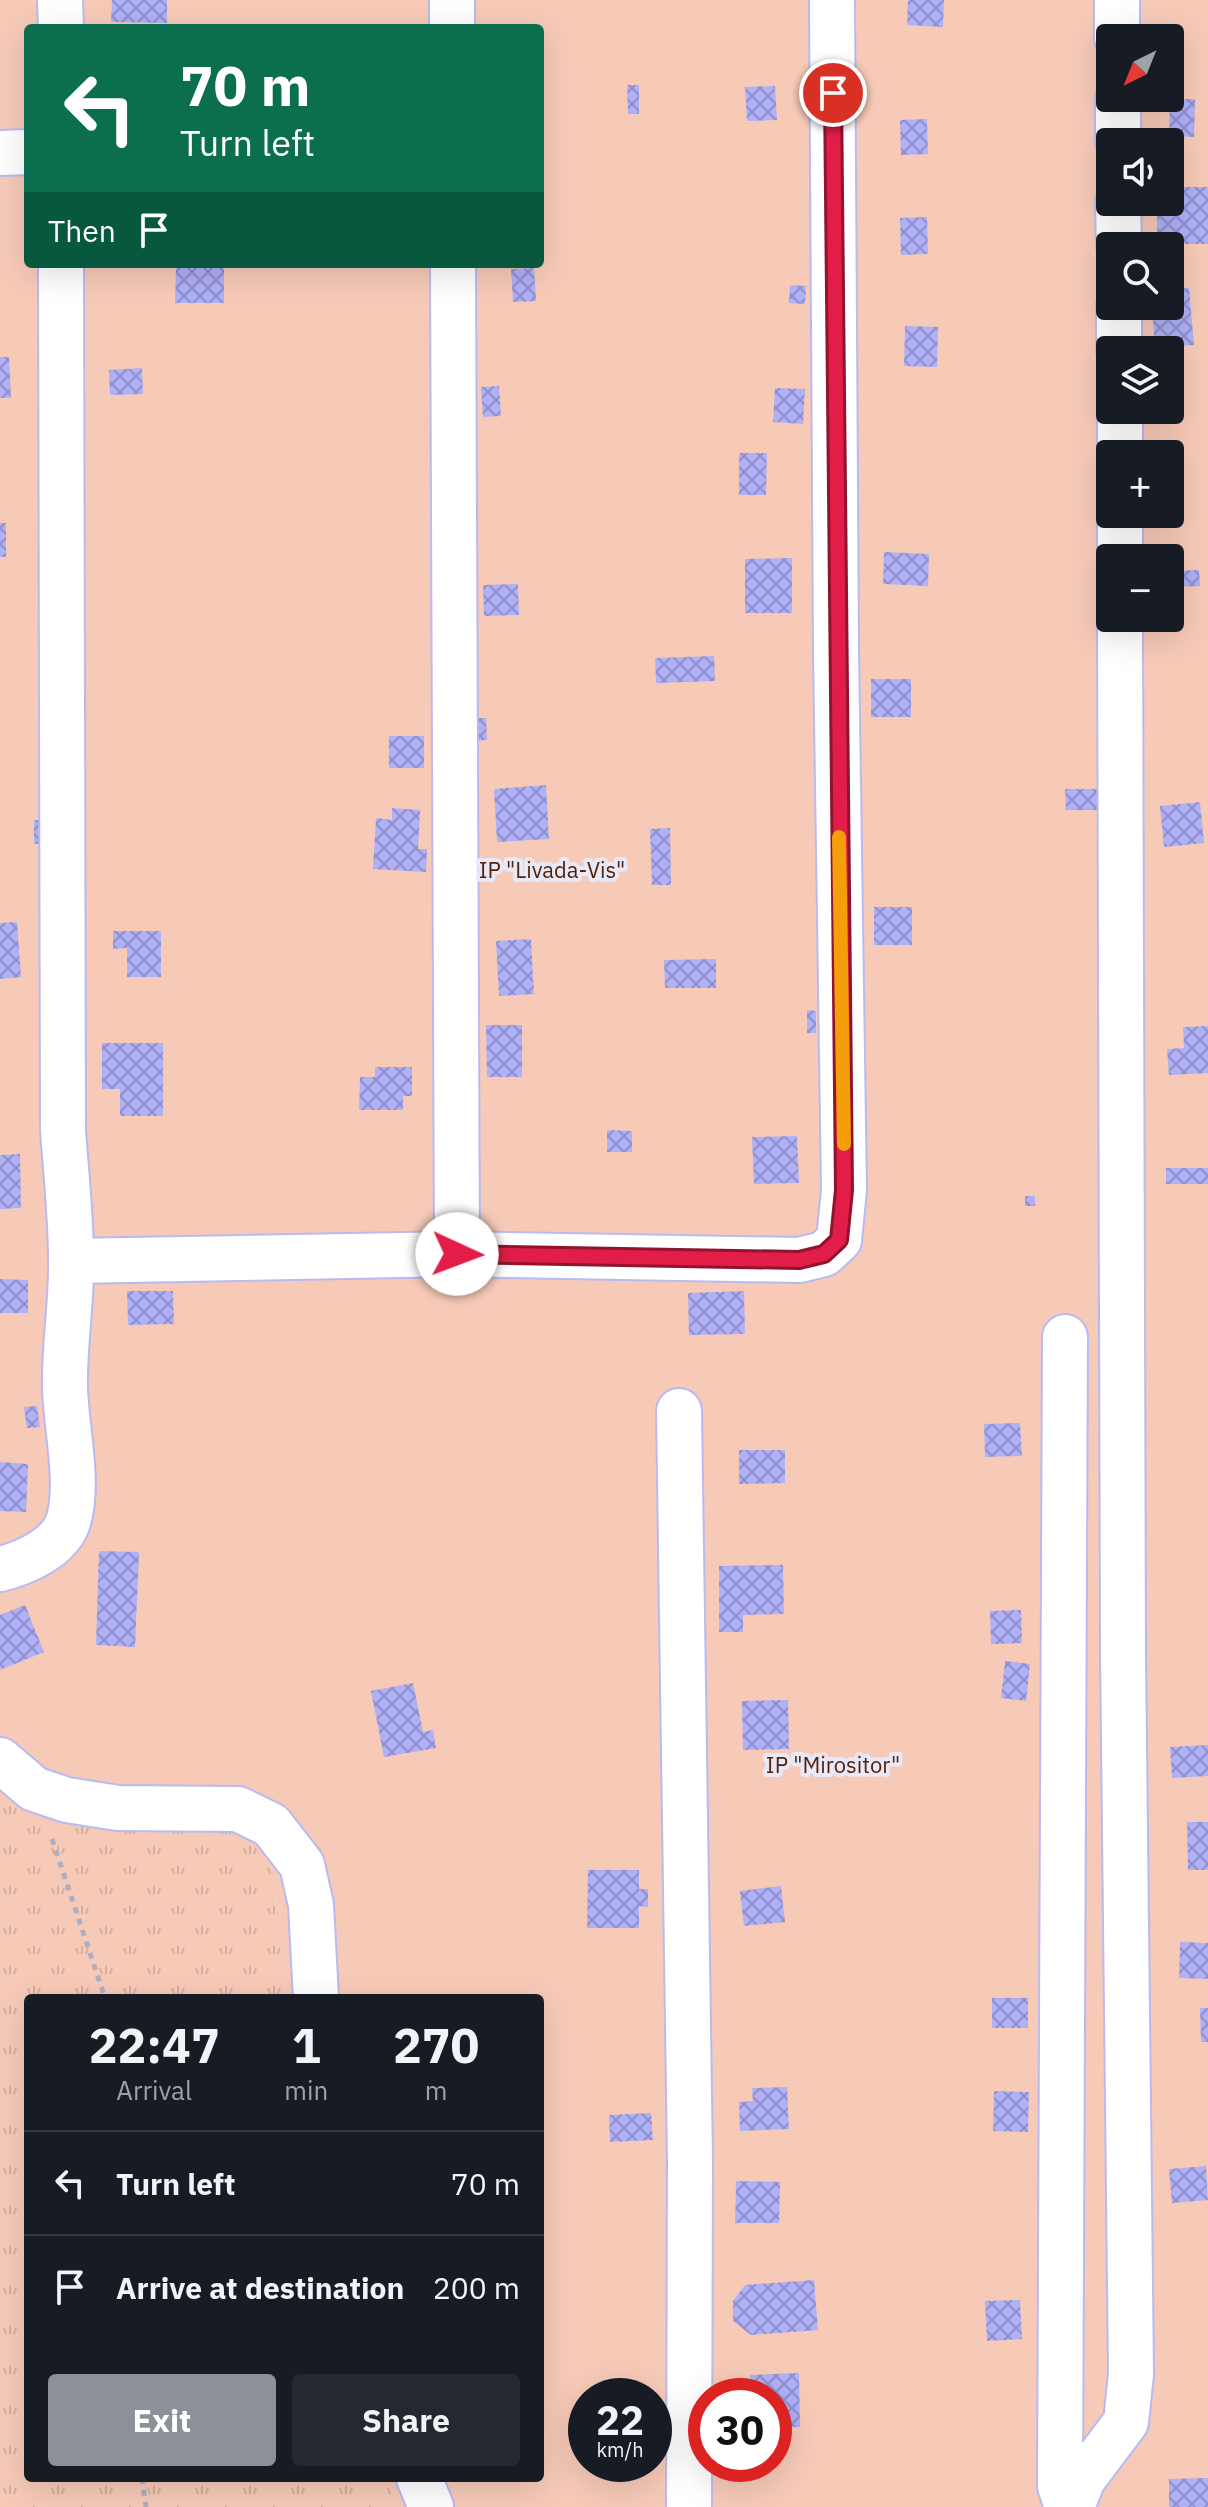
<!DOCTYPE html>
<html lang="en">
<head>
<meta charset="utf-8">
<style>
  :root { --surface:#171b24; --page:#242831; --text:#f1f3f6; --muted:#9ea1a6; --line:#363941; --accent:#8c9099 }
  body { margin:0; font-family:"IBM Plex Sans",sans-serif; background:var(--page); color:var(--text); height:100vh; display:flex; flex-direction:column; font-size:30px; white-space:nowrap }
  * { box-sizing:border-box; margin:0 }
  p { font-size:26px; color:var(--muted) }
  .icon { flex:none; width:44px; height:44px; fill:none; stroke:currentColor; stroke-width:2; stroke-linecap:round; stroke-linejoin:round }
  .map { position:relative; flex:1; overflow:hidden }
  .sheet { position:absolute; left:24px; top:1994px; width:520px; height:488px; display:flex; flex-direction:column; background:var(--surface); border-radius:8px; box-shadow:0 8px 32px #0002 }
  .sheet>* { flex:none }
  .guide { position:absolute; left:24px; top:24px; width:520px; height:244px; border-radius:8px; box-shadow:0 8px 32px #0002; background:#0b6e4f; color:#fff; overflow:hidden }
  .needle { width:52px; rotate:223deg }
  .fabs { position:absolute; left:1096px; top:24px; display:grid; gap:16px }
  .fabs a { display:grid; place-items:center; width:88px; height:88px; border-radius:8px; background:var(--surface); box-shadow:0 8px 32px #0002; font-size:40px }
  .speed { position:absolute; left:568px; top:2378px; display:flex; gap:16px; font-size:40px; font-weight:700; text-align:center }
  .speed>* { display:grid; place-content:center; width:104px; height:104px; border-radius:50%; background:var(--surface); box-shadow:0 8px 32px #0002; line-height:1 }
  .speed small { font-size:20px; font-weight:400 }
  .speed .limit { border:12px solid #d22; background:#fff; color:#111 }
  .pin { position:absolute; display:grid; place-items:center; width:68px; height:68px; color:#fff; margin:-34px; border:4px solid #fff; border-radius:50%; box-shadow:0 2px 8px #0007 }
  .me { position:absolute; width:88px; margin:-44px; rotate:92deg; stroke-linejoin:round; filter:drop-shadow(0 0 6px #0008) }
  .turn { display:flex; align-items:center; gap:28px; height:168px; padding:0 24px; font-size:36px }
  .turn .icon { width:104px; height:104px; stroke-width:2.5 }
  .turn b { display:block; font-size:56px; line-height:68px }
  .then { display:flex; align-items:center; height:76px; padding:0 24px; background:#0003; gap:16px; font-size:30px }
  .eta { display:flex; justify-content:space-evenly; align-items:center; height:136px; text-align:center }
  .eta b { font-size:48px; font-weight:700; line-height:56px }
  .primary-button { display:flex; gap:16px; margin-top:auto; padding:16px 24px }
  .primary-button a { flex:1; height:92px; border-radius:8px; background:var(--accent); color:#fff; font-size:32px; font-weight:700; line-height:92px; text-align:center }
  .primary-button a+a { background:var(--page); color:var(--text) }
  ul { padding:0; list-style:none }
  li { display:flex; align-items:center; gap:24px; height:104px; padding:0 24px; border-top:2px solid var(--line) }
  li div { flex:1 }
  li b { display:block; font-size:30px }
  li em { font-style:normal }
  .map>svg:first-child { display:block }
  .grass { fill:url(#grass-tufts) }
  .garden { fill:#f7cab8; fill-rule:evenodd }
  .building { fill:url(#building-cross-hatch) }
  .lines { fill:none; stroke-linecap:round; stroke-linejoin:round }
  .minor-casing { stroke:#b8baf3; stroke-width:48 }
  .path { stroke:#adaec2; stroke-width:5; stroke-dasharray:6 6; stroke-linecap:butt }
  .minor { stroke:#fff; stroke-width:44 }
  .route-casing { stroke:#92132f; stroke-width:20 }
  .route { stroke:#e11d48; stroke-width:14 }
  .slow { stroke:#f59e0b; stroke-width:14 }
  .labels { text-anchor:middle; stroke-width:8; stroke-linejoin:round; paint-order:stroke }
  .park-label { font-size:22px; fill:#572106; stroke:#e8e9f8 }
</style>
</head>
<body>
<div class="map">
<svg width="1208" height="2507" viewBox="0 0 1208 2507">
  <defs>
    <pattern id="grass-tufts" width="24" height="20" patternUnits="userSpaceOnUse" patternTransform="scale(2)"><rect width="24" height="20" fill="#f7cab8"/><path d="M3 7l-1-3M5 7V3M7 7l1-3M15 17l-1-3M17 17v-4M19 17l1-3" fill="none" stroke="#d4aea0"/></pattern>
    <pattern id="building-cross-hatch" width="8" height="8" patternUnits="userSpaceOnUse" patternTransform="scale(2)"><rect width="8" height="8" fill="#afb0f7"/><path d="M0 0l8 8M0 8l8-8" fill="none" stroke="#8f90cb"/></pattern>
  </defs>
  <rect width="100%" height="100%" fill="#e8e9f8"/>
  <path class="grass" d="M0,1790L33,1813L239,1833L272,1857L287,1998H28V2478H387L398,2507H0Z"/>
  <path class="garden" d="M0,0H1208V2507H398L387,2478H540V1998H287L272,1857L239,1833L33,1813L0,1790ZM28,28H540V264H28ZM1110,38H1170V98H1110ZM1110,142H1170V202H1110ZM1110,246H1170V306H1110ZM1110,350H1170V410H1110ZM1110,454H1170V514H1110ZM1110,558H1170V618H1110ZM586,2396H654V2464H586ZM706,2396H774V2464H706Z"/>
  <path class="building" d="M112,0H167V23L111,22Z
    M908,0H944L943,27L907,25Z
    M627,85H639V114H628Z
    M775,86L777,120L747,121L745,87Z
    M1170,99H1195L1194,137L1169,136Z
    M927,119L928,154L901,155L900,120Z
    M1170,187H1208V244H1157V202H1170Z
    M927,217L928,254L901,255L900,218Z
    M176,265H224V303H175Z
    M534,268L536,301L513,302L511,269Z
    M790,285L806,286L805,304L789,303Z
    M1189,288L1194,345L1155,347L1152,306H1170V289Z
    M905,326L938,327L937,367L904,366Z
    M0,357H9L11,398H0Z
    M142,368L143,394L110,395L109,370Z
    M499,386L501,416L483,417L481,387Z
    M775,388L805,389L803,424L773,422Z
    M739,453H767L766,495H739Z
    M0,523H6V557H0Z
    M884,552L929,554L928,586L883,584Z
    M792,558V613H745V559Z
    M1199,570L1200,586L1171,587V571Z
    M518,584L519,615L484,616L483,585Z
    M714,656L715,681L656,683L655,658Z
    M871,679H911V717H871Z
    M475,718H486L487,740L476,741Z
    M389,736H424V768H389Z
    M546,785L549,839L497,842L494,789Z
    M1065,789H1097V810H1066Z
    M1200,802L1204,843L1164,847L1160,806Z
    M392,808L420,810L418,849H427L426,872L373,869L376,818L392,820Z
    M34,820H45V844H34Z
    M670,828L671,885H652L650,829Z
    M874,907H912V945H874Z
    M17,922L21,977L0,979V923Z
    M113,931H161V977H127V948L113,949Z
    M531,939L534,994L499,996L496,941Z
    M716,959V988H665L664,960Z
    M807,1010L816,1011V1033H807Z
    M486,1025H522V1077H487Z
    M1208,1026V1073L1169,1075L1167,1049L1184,1048L1183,1027Z
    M102,1043H163V1116H120V1089H102Z
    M375,1067H412V1096H403V1110H359L360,1077H375Z
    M607,1130L632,1131V1152H607Z
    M797,1136L799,1183L754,1184L752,1137Z
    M20,1154L21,1208L0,1209V1155Z
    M1166,1168H1208V1184H1166Z
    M1025,1196H1035V1206H1025Z
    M0,1279L28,1280V1313H0Z
    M127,1291H173L174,1324L128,1325Z
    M744,1291L745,1334L689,1335L688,1293Z
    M37,1406L40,1427L27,1428L24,1407Z
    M1020,1423L1022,1456L985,1457L984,1424Z
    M739,1450H785V1483L739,1484Z
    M0,1462L28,1464L26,1512L0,1511Z
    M99,1551L139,1552L135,1647L96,1645Z
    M783,1565L784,1614L743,1615V1632H719V1566Z
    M25,1605L44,1652L0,1670V1615Z
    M1021,1610L1022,1643L991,1644L990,1611Z
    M1005,1661L1030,1664L1026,1701L1001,1698Z
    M413,1683L423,1732L433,1730L436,1748L384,1757L371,1691Z
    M788,1700L789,1749L743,1750L742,1701Z
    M1208,1745V1776L1172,1778L1170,1747Z
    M1187,1822H1208V1870H1188Z
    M588,1870H639V1889H648V1907L639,1906V1928H587Z
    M781,1886L785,1922L744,1926L740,1891Z
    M1180,1942L1208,1943V1979L1179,1978Z
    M992,1998H1028V2028H992Z
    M1200,2008H1208V2042H1201Z
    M787,2087L789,2129L740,2131L739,2102L753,2101L752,2088Z
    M994,2091L1029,2092L1028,2132L993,2131Z
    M651,2113L653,2140L610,2142L609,2115Z
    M1206,2166L1208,2200L1172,2203L1169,2169Z
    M736,2181L780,2182L779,2223H735Z
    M814,2280L818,2330L751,2335L733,2321V2301L745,2285Z
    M1020,2300L1022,2339L987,2341L985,2301Z
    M799,2373L800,2427H774V2396H750V2375Z
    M644,2392V2396H592V2393Z
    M1208,2478V2507H1169V2479Z"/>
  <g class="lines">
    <g class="minor-casing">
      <path id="minor" d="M60,0L61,28
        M452,0V28
        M1117,0V38
        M1118,98V142
        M0,153L28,152
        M1118,202L1119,246
        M453,264L457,1254
        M1119,306V350
        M1120,410V454
        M1120,514V558
        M71,1261L457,1254L799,1260L824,1254L839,1240L844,1190L836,649L832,0
        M1065,1337L1060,2486L1067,2507
        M679,1411L690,2161L689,2507
        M0,1569C25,1563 59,1548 68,1522C80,1484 66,1428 65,1388C64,1345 72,1302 71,1259C71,1216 66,1173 63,1130L61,264
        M0,1760L34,1789L67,1800L118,1808L238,1809L271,1825L302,1865L311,1905L316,1998
        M419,2478L431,2507
        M1072,2507L1083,2479L1126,2422L1131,2374L1123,1651L1120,618"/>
    </g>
    <path class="path" d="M52,1839L105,1998
      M142,2478L146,2507"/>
    <use href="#minor" class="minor"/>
  </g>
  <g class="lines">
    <g class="route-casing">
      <path id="route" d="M457,1254L799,1260L824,1254L839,1240L844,1190L833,93"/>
    </g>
    <use href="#route" class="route"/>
    <path class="slow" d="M839,837L844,1144"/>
  </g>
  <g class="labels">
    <g class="park-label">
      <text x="552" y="878">IP "Livada-Vis"</text>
      <text x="833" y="1773">IP "Mirositor"</text>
    </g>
  </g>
</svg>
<div class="fabs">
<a><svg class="needle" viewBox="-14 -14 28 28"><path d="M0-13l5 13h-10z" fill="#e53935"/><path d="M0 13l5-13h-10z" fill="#9ea1a6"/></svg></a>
<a><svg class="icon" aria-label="sound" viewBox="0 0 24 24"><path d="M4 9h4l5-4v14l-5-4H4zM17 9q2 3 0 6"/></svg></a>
<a><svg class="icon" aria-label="search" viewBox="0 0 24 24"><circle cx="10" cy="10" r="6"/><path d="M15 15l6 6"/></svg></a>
<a><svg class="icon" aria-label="layers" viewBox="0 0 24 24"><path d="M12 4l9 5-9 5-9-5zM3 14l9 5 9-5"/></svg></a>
<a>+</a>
<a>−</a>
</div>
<div class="speed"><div>22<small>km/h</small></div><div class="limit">30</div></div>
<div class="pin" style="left:833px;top:93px;background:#d93025"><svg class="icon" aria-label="arrive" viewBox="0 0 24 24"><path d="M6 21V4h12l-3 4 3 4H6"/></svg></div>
<svg class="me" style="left:457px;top:1254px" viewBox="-20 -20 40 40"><circle r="19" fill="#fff"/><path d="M0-13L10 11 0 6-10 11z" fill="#e11d48"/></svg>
<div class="guide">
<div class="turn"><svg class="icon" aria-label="left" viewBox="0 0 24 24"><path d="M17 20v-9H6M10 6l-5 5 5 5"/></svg><div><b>70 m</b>Turn left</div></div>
<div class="then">Then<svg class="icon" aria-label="arrive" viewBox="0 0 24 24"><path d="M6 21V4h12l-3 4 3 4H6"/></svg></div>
</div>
<section class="sheet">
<div class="eta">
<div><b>22:47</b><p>Arrival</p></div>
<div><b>1</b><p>min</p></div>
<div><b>270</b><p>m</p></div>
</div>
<ul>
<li><svg class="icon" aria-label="left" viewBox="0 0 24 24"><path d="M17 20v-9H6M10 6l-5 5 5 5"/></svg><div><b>Turn left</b></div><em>70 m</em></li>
<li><svg class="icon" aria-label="arrive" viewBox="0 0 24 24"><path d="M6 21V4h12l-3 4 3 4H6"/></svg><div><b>Arrive at destination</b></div><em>200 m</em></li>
</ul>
<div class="primary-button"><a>Exit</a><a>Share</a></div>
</section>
</div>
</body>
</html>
